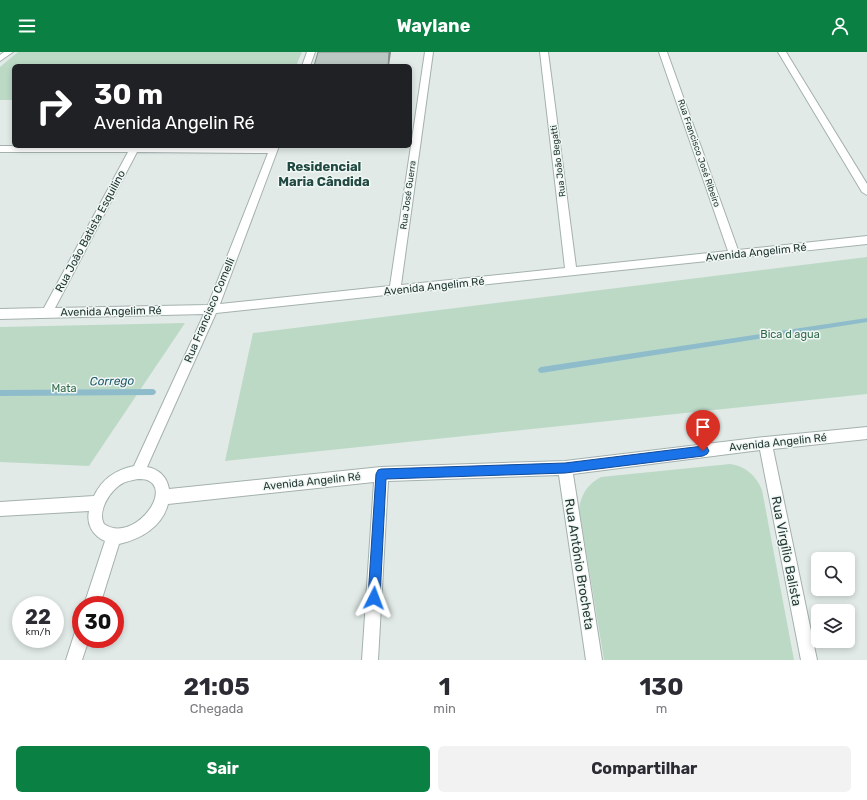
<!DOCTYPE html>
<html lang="pt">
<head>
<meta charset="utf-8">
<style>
  :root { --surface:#fff; --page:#f2f2f3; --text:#2b2b33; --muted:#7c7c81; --accent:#0b8043 }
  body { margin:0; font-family:Rubik,sans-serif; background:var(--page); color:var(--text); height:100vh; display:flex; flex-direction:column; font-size:15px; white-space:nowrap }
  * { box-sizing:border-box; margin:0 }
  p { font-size:13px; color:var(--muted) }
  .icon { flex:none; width:22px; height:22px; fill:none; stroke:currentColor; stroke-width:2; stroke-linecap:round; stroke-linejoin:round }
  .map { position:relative; height:608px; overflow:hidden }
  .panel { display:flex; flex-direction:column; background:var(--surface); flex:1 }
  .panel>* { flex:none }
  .top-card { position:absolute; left:12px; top:12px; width:400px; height:84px; border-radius:6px; box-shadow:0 2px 6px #0003; background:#202124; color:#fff; overflow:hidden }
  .buttons { position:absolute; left:811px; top:500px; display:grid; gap:8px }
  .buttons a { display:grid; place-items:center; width:44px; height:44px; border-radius:6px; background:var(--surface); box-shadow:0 2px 6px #0003; font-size:20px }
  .speed { position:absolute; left:12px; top:544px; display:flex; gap:8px; font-size:20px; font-weight:700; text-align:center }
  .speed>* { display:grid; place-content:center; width:52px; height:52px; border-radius:50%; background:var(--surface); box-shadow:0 2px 6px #0003; line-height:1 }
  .speed small { font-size:10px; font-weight:400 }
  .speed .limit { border:6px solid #d22; background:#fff; color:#111 }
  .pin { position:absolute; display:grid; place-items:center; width:34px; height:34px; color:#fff; margin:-41px -17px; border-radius:50% 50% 50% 0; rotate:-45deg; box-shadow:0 0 4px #0007 }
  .pin .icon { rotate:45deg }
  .me { position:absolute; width:44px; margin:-22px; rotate:3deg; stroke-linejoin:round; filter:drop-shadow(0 0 3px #0008) }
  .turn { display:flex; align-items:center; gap:14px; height:84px; padding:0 16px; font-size:18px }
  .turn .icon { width:52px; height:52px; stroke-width:2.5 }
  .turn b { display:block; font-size:28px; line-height:34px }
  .eta { display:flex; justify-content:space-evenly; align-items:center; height:68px; text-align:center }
  .eta b { font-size:24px; font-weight:700; line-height:28px }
  .cta { display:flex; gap:8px; margin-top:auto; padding:8px 16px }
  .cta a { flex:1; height:46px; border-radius:6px; background:var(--accent); color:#fff; font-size:16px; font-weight:700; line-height:46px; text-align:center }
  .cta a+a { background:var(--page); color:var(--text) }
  header { display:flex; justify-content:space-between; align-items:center; height:52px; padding:0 16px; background:var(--accent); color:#fff; font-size:18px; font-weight:700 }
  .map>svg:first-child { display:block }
  .green { fill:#bcd9c6 }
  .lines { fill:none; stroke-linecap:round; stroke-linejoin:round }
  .stream { fill:#8ebcca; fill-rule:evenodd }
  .minor-casing { stroke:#a4b1ae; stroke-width:2 }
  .minor { fill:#fff; fill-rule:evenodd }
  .shaded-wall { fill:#828b88 }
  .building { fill:#bac7c3; stroke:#828b88 }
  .route { fill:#1a73e8; stroke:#114b97 }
  .labels { text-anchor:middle; stroke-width:3; stroke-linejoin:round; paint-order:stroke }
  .far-street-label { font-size:9px; fill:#233934; stroke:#f1f7f4 }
  .street-label { font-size:11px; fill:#233934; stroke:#f1f7f4 }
  .park-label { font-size:11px; fill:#326b4c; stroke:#f1f7f4 }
  .water-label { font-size:12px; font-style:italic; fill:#245d6e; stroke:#f1f7f4 }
  .far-district-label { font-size:13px; font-weight:bold; fill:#214942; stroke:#f1f7f4 }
  .near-street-label { font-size:13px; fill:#233934; stroke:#f1f7f4 }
</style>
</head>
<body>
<header><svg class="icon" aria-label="menu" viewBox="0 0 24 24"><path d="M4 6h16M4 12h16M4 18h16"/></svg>Waylane<svg class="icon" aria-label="person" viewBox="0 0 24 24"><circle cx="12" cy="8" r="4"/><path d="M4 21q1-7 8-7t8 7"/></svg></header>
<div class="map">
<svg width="867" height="608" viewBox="0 0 867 608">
  <rect width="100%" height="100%" fill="#e1eae7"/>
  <path class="green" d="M18,0H302L296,14H14V48H0V15Z
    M867,205V342L225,409L253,281Z
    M185,271L89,414L0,410V275Z
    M730,412C745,414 756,423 762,438L794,608H604L579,457C581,442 588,432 601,425Z"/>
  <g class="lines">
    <path class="stream" d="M867,266V270L541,321L539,320L538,318L539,316L541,315Z
      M153,337L155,338L156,340L155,342L153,343L0,344V338Z"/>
    <g class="minor-casing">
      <path id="minor" d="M4,0H13L0,9V3Z
        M307,0H315L310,14H302Z
        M425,0H433L401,233L565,216L540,0H548L576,215L728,199L659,0H667L738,198L867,184V192L216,261L147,415C159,417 167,425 169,437L381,415L565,409L765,385L867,375V387L773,397L817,608H801L760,398L573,422L602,608H586L559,423L388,429L378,608H362L374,430L168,452C162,475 141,487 119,492L100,553H84L105,489C93,484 86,472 89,459L0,464V450L94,444C102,427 115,418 134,414L204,262L0,267V257L44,256L128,100H0V94L270,95L279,94L220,252L390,234ZM137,100L268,101L208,253L55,256ZM138,427C141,427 145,427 147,428C174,438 133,492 104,472C97,459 110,438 123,431C127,429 133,428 138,427Z
        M778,0H786L867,132V143L862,140Z
        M81,578V587H89L82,608H66L75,580Z"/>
    </g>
    <use href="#minor" class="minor"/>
  </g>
  <path class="shaded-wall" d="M389,0H391L389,14H388Z"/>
  <path class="building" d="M318,0H389L388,14H314Z"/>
  <path class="route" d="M703,394L707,395L709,399L707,402L703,404L565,421L386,427L380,546L378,550L374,552L370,550L368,546L376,422L378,418L381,417L565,411Z"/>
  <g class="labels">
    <g class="far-street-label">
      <text transform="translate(699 101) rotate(71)" y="3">Rua Francisco José Ribeiro</text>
      <text transform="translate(558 109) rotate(-97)" y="3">Rua João Begatti</text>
      <text transform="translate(408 143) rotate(-82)" y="3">Rua José Guerra</text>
    </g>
    <g class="street-label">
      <text transform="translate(90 179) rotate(-62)" y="4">Rua João Batista Esquilino</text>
      <text transform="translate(756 200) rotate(-6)" y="4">Avenida Angelim Ré</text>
      <text transform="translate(434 234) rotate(-6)" y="4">Avenida Angelim Ré</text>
      <text transform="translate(209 258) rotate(-67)" y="4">Rua Francisco Comelli</text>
      <text transform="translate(111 259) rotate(-1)" y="4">Avenida Angelim Ré</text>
      <text transform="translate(778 390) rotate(-6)" y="4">Avenida Angelin Ré</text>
      <text transform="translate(312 429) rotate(-6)" y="4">Avenida Angelin Ré</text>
    </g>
    <g class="park-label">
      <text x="790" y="286">Bica d agua</text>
      <text x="64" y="340">Mata</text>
    </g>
    <g class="water-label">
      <text transform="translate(112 329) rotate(-1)" y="4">Corrego</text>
    </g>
    <g class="far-district-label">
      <text x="324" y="119">Residencial<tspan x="324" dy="15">Maria Cândida</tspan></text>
    </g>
    <g class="near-street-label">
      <text transform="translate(787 499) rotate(79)" y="5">Rua Virgílio Balista</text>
      <text transform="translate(580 512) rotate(81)" y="5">Rua Antônio Brocheta</text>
    </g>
  </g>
</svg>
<div class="buttons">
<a><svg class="icon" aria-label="search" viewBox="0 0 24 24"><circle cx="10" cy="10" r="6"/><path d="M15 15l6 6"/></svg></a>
<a><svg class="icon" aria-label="layers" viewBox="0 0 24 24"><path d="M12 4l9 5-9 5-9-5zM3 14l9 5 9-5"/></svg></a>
</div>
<div class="speed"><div>22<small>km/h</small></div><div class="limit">30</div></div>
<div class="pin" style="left:703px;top:399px;background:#d93025"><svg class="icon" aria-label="arrive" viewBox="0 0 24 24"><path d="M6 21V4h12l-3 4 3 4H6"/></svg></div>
<svg class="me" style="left:374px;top:546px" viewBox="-20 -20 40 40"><path d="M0-17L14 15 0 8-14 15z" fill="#1a73e8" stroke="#fff" stroke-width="4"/></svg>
<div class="top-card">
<div class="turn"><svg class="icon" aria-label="right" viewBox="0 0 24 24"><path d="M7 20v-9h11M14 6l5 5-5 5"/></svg><div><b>30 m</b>Avenida Angelin Ré</div></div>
</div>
</div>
<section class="panel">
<div class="eta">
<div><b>21:05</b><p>Chegada</p></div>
<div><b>1</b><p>min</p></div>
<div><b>130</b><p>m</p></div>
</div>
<div class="cta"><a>Sair</a><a>Compartilhar</a></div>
</section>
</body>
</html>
